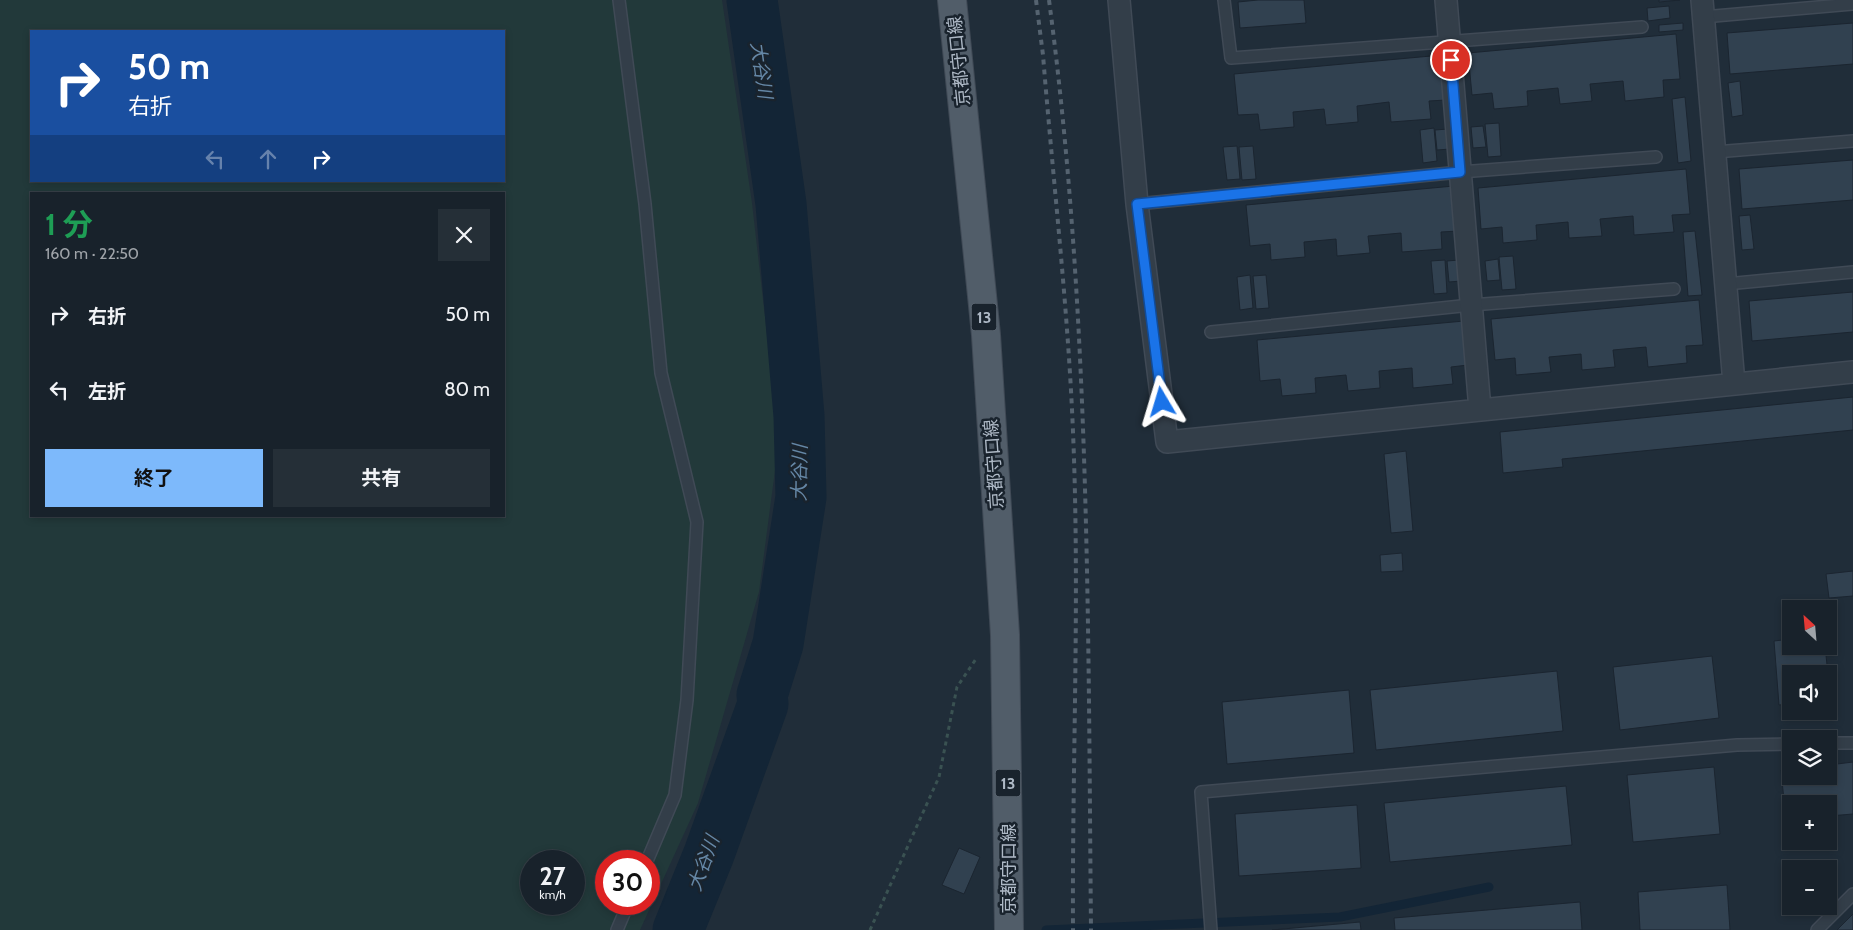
<!DOCTYPE html>
<html lang="ja">
<head>
<meta charset="utf-8">
<style>
  :root { --surface:#18222b; --page:#252f37; --text:#f1f3f6; --muted:#9fa4a9; --line:#363f47; --accent:#7db9fb }
  body { margin:0; font-family:Cabin,"Noto Sans JP",sans-serif; background:var(--page); color:var(--text); height:100vh; display:flex; flex-direction:column; font-size:19px; white-space:nowrap }
  * { box-sizing:border-box; margin:0 }
  p { font-size:16px; color:var(--muted) }
  .icon { flex:none; width:28px; height:28px; fill:none; stroke:currentColor; stroke-width:2; stroke-linecap:round; stroke-linejoin:round }
  .map { position:relative; flex:1; overflow:hidden }
  .panel { position:absolute; left:30px; top:192px; width:475px; height:325px; display:flex; flex-direction:column; background:var(--surface); border-radius:0px; box-shadow:0 2px 8px #0003,0 0 0 1px var(--line) }
  .panel>* { flex:none }
  .top-card { position:absolute; left:30px; top:30px; width:475px; height:152px; border-radius:0px; box-shadow:0 2px 8px #0003,0 0 0 1px var(--line); background:#1a4fa0; color:#fff; overflow:hidden }
  .needle { width:32px; rotate:334deg }
  .fabs { position:absolute; left:1782px; top:600px; display:grid; gap:10px }
  .fabs a { display:grid; place-items:center; width:55px; height:55px; border-radius:0px; background:var(--surface); box-shadow:0 2px 8px #0003,0 0 0 1px var(--line); font-size:25px }
  .speed { position:absolute; left:520px; top:850px; display:flex; gap:10px; font-size:25px; font-weight:700; text-align:center }
  .speed>* { display:grid; place-content:center; width:65px; height:65px; border-radius:50%; background:var(--surface); box-shadow:0 2px 8px #0003,0 0 0 1px var(--line); line-height:1 }
  .speed small { font-size:12px; font-weight:400 }
  .speed .limit { border:8px solid #d22; background:#fff; color:#111 }
  .pin { position:absolute; display:grid; place-items:center; width:42px; height:42px; color:#fff; margin:-21px; border:2px solid #fff; border-radius:50%; box-shadow:0 1px 5px #0007 }
  .me { position:absolute; width:55px; margin:-28px; rotate:353deg; stroke-linejoin:round; filter:drop-shadow(0 0 4px #0008) }
  .turn { display:flex; align-items:center; gap:18px; height:105px; padding:0 15px; font-size:22px }
  .turn .icon { width:65px; height:65px; stroke-width:2.5 }
  .turn b { display:block; font-size:35px; line-height:42px }
  .lanes { display:flex; align-items:center; height:48px; padding:0 15px; background:#0003; justify-content:center; gap:25px; direction:ltr }
  .lanes .off { opacity:.35 }
  .round { display:grid; place-items:center; flex:none; width:52px; height:52px; border-radius:0px; background:var(--page) }
  .overview { display:flex; align-items:center; justify-content:space-between; height:85px; padding:0 15px }
  h1 { font-size:30px; font-weight:700; line-height:38px; color:#1e9e55 }
  .action { display:flex; gap:10px; margin-top:auto; padding:10px 15px }
  .action a { flex:1; height:58px; border-radius:0px; background:var(--accent); color:#111; font-size:20px; font-weight:700; line-height:58px; text-align:center }
  .action a+a { background:var(--page); color:var(--text) }
  ul { padding:0; list-style:none }
  li { display:flex; align-items:center; gap:15px; height:75px; padding:0 15px }
  li div { flex:1 }
  li b { display:block; font-size:19px }
  li em { font-style:normal }
  .map>svg:first-child { display:block }
  .green { fill:#22393a; fill-rule:evenodd }
  .lines { fill:none; stroke-linecap:round; stroke-linejoin:round }
  .stream { stroke:#132536; stroke-width:9 }
  .river { stroke:#132536; stroke-width:51 }
  .building { fill:#314150; stroke:#1b2530 }
  .lane-casing { stroke:#404a56; stroke-width:14 }
  .street-casing { stroke:#404a56; stroke-width:24 }
  .primary-casing { stroke:#404a56; stroke-width:30 }
  .path { stroke:#3a5252; stroke-width:3; stroke-dasharray:4 4; stroke-linecap:butt }
  .lane { stroke:#333e49; stroke-width:11 }
  .street { stroke:#333e49; stroke-width:21 }
  .primary { stroke:#515d69; stroke-width:28 }
  .rail { stroke:#556370; stroke-width:4; stroke-dasharray:5 5; stroke-linecap:butt }
  .route-casing { stroke:#114b97; stroke-width:12 }
  .route { stroke:#1a73e8; stroke-width:9 }
  .labels { text-anchor:middle; stroke-width:5; stroke-linejoin:round; paint-order:stroke }
  .shield { fill:#19232d; stroke:#818c98; stroke-width:1 }
  .shield-label { font-size:16px; font-weight:bold; fill:#aeb9c6 }
  .street-label { font-size:18px; fill:#aeb9c6; stroke:#19232d }
  .water-label { font-size:19px; font-style:italic; fill:#6587a6; stroke:#19232d }
</style>
</head>
<body>
<div class="map">
<svg width="1853" height="930" viewBox="0 0 1853 930">
  <rect width="100%" height="100%" fill="#202d39"/>
  <path class="green" d="M0,0H722L752,203L779,440L759,592L698,803L640,930H0ZM31,31H504V181H31ZM31,194H504V516H31ZM531,861H574V904H531ZM606,861H649V904H606Z"/>
  <g class="lines">
    <path class="stream" d="M1046,930L1340,917L1489,887"/>
    <path class="river" d="M678,930L709,854L763,704L762,695L778,644L801,497L799,416L781,204L752,0"/>
  </g>
  <path class="building" d="M1258,0H1304L1306,23L1240,28L1238,2Z
    M1659,0H1680L1659,2Z
    M1669,6L1670,18L1648,21L1647,8Z
    M1683,23V30L1659,32V25Z
    M1853,23V64L1730,74L1727,33Z
    M1676,34L1680,79L1663,80L1664,97L1625,101L1623,81L1590,84L1592,101L1560,104L1558,88L1527,91L1528,106L1494,109L1492,93L1472,95L1468,53Z
    M1442,55L1446,100L1429,101L1431,119L1391,122L1389,102L1357,106L1358,122L1326,125L1324,109L1293,112L1294,127L1260,130L1258,114L1238,115L1234,74Z
    M1740,81L1743,115L1732,117L1728,83Z
    M1685,97L1691,161L1678,163L1672,99Z
    M1499,123L1501,156L1488,157L1485,124Z
    M1483,126L1486,147L1473,148L1471,127Z
    M1434,128L1437,161L1423,163L1420,130Z
    M1448,129L1450,149L1437,150L1435,130Z
    M1237,146L1240,179L1227,180L1223,147Z
    M1253,146L1256,179L1242,180L1239,147Z
    M1853,160V200L1742,209L1739,169Z
    M1686,169L1690,214L1672,215L1674,232L1634,235L1633,216L1600,219L1602,236L1569,238L1568,222L1536,225L1537,240L1503,243L1502,227L1481,229L1478,188Z
    M1454,186L1458,231L1441,232L1442,249L1402,252L1401,233L1368,236L1370,253L1337,256L1336,239L1304,242L1305,257L1271,260L1270,244L1250,246L1246,205Z
    M1750,215L1754,249L1742,250L1739,216Z
    M1695,231L1702,295L1688,296L1683,232Z
    M1513,256L1516,289L1502,290L1499,257Z
    M1498,259L1500,280L1487,281L1485,261Z
    M1445,260L1447,293L1434,294L1431,261Z
    M1459,260L1461,281L1449,282L1447,261Z
    M1250,275L1253,308L1240,310L1237,277Z
    M1266,275L1269,308L1256,309L1253,276Z
    M1853,292V332L1752,341L1749,301Z
    M1699,300L1703,345L1686,346L1687,363L1648,367L1646,347L1613,350L1615,367L1582,370L1581,354L1549,357L1551,372L1516,375L1515,358L1495,360L1491,319Z
    M1464,321L1468,365L1451,367L1453,384L1413,388L1412,368L1379,371L1380,388L1348,391L1346,375L1315,378L1316,393L1282,396L1280,379L1260,381L1257,340Z
    M1853,397V430L1562,459L1563,467L1503,473L1500,432Z
    M1406,451L1413,531L1391,533L1384,454Z
    M1402,553L1403,571L1381,572L1380,555Z
    M1853,571V596L1829,598L1826,574Z
    M1791,639V646H1825L1828,674H1791V704L1779,705L1774,641Z
    M1712,656L1719,718L1620,730L1613,667Z
    M1557,671L1563,731L1376,750L1370,690Z
    M1349,690L1354,753L1227,764L1222,702Z
    M1853,762V814L1829,816V804H1791V820L1786,821L1781,770L1791,768V776H1829V765Z
    M1714,767L1720,834L1633,842L1627,775Z
    M1566,786L1572,845L1390,862L1384,803Z
    M1357,805L1361,868L1239,876L1235,814Z
    M959,848L980,857L964,894L942,885Z
    M1727,885L1730,930H1640L1638,892Z
    M1580,902L1582,930H1395L1394,918Z
    M1853,914V930H1837Z
    M1360,922L1361,930H1272Z"/>
  <g class="lines">
    <g class="lane-casing">
      <path id="lane" d="M619,0L645,204L661,373L697,522L687,700L675,795L647,861
        M1224,0L1231,58L1642,27
        M1703,17L1853,4
        M1715,152L1853,141
        M1137,204L1460,172L1656,157
        M1726,284L1853,272
        M1211,332L1471,305L1674,289
        M1829,743H1853
        M617,930L628,904
        M1211,930L1201,792L1737,745L1791,744
        M1817,930L1853,894"/>
    </g>
    <g class="street-casing">
      <path id="street" d="M1119,0L1137,204L1167,442L1853,372
        M1446,0L1480,410
        M1702,0L1734,384"/>
    </g>
    <g class="primary-casing">
      <path id="primary" d="M952,0L986,335L1005,635L1009,930"/>
    </g>
    <path class="path" d="M870,930L939,777L957,687L976,659"/>
    <use href="#lane" class="lane"/>
    <use href="#street" class="street"/>
    <use href="#primary" class="primary"/>
    <path class="rail" d="M1036,0L1043,55C1053,180 1068,307 1073,432C1080,598 1072,764 1073,930
      M1049,0C1090,308 1088,620 1091,930"/>
  </g>
  <g class="lines">
    <g class="route-casing">
      <path id="route" d="M1162,402L1137,204L1460,172L1451,60"/>
    </g>
    <use href="#route" class="route"/>
  </g>
  <g class="labels">
    <g class="shield">
      <rect x="971.5" y="303.5" width="25" height="27" rx="4"/>
      <rect x="995.5" y="769.5" width="25" height="27" rx="4"/>
    </g>
    <g class="shield-label">
      <text x="984" y="323">13</text>
      <text x="1008" y="789">13</text>
    </g>
    <g class="street-label">
      <text transform="translate(959 61) rotate(-96)" y="6">京都守口線</text>
      <text transform="translate(994 464) rotate(-94)" y="6">京都守口線</text>
      <text transform="translate(1009 869) rotate(-90)" y="6">京都守口線</text>
    </g>
    <g class="water-label">
      <text transform="translate(762 70) rotate(82)" y="7">大谷川</text>
      <text transform="translate(799 473) rotate(-89)" y="7">大谷川</text>
      <text transform="translate(703 863) rotate(-70)" y="7">大谷川</text>
    </g>
  </g>
</svg>
<div class="fabs">
<a><svg class="needle" viewBox="-14 -14 28 28"><path d="M0-13l5 13h-10z" fill="#e53935"/><path d="M0 13l5-13h-10z" fill="#9fa4a9"/></svg></a>
<a><svg class="icon" aria-label="sound" viewBox="0 0 24 24"><path d="M4 9h4l5-4v14l-5-4H4zM17 9q2 3 0 6"/></svg></a>
<a><svg class="icon" aria-label="layers" viewBox="0 0 24 24"><path d="M12 4l9 5-9 5-9-5zM3 14l9 5 9-5"/></svg></a>
<a>+</a>
<a>−</a>
</div>
<div class="speed"><div>27<small>km/h</small></div><div class="limit">30</div></div>
<div class="pin" style="left:1451px;top:60px;background:#d93025"><svg class="icon" aria-label="arrive" viewBox="0 0 24 24"><path d="M6 21V4h12l-3 4 3 4H6"/></svg></div>
<svg class="me" style="left:1162px;top:402px" viewBox="-20 -20 40 40"><path d="M0-17L14 15 0 8-14 15z" fill="#1a73e8" stroke="#fff" stroke-width="4"/></svg>
<div class="top-card">
<div class="turn"><svg class="icon" aria-label="right" viewBox="0 0 24 24"><path d="M7 20v-9h11M14 6l5 5-5 5"/></svg><div><b>50 m</b>右折</div></div>
<div class="lanes"><svg class="icon off" aria-label="left" viewBox="0 0 24 24"><path d="M17 20v-9H6M10 6l-5 5 5 5"/></svg><svg class="icon off" aria-label="ahead" viewBox="0 0 24 24"><path d="M12 20V5M6 11l6-6 6 6"/></svg><svg class="icon" aria-label="right" viewBox="0 0 24 24"><path d="M7 20v-9h11M14 6l5 5-5 5"/></svg></div>
</div>
<section class="panel">
<div class="overview"><div><h1>1 分</h1><p>160 m · 22:50</p></div><a class="round"><svg class="icon" aria-label="close" viewBox="0 0 24 24"><path d="M6 6l12 12M18 6L6 18"/></svg></a></div>
<ul>
<li><svg class="icon" aria-label="right" viewBox="0 0 24 24"><path d="M7 20v-9h11M14 6l5 5-5 5"/></svg><div><b>右折</b></div><em>50 m</em></li>
<li><svg class="icon" aria-label="left" viewBox="0 0 24 24"><path d="M17 20v-9H6M10 6l-5 5 5 5"/></svg><div><b>左折</b></div><em>80 m</em></li>
</ul>
<div class="action"><a>終了</a><a>共有</a></div>
</section>
</div>
</body>
</html>
